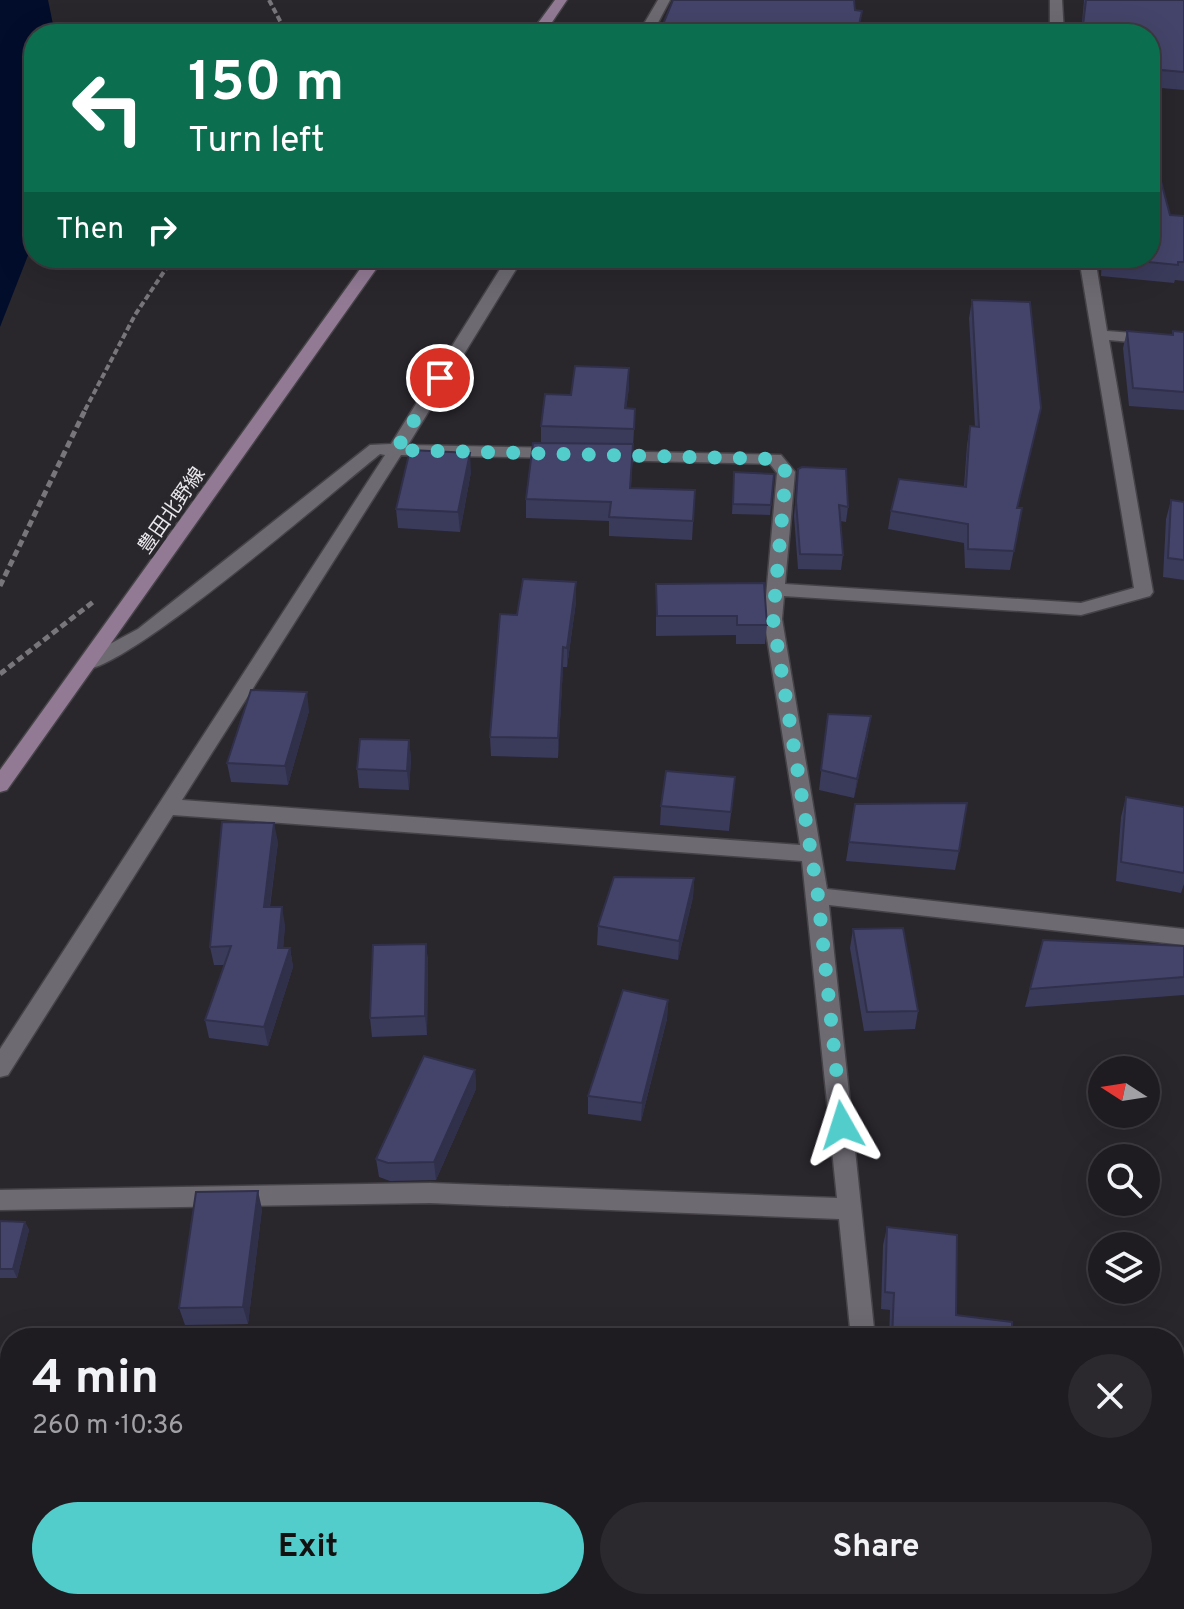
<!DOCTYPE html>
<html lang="en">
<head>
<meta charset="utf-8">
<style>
  :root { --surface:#1f1c21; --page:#2c292e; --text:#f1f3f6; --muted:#a1a1a5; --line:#3c3a3f; --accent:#53cdcb }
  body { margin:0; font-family:Overpass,"Noto Sans JP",sans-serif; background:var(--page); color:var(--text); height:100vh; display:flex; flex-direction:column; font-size:30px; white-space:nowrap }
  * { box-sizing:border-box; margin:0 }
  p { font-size:26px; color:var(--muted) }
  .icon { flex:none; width:44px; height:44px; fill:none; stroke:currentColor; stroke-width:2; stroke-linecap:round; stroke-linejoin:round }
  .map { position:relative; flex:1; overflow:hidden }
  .side { position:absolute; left:0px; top:1328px; width:1184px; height:282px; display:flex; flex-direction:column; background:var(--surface); border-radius:32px 32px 0 0; box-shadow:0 8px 32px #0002,0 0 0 2px var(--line) }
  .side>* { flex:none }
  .top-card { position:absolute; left:24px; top:24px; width:1136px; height:244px; border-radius:32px; box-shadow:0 8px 32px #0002,0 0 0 2px var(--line); background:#0b6e4f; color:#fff; overflow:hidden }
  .needle { width:52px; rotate:282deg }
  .buttons { position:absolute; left:1088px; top:1056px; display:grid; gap:16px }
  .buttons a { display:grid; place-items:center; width:72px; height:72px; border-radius:50%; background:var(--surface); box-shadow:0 8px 32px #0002,0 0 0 2px var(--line); font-size:40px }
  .pin { position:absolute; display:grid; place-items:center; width:68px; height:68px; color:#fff; margin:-34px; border:4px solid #fff; border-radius:50%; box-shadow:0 2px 8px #0007 }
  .me { position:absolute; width:88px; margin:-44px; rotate:354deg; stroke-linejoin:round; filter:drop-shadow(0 0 6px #0008) }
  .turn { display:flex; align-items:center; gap:28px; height:168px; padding:0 32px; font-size:36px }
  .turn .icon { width:104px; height:104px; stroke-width:2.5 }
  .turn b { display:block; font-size:56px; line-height:68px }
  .then { display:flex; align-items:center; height:76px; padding:0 32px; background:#0003; gap:16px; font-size:30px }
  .round { display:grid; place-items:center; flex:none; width:84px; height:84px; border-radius:42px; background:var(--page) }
  .headline { display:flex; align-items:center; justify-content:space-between; height:136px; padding:0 32px }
  h1 { font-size:48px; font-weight:700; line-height:60px }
  .button { display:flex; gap:16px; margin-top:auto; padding:16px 32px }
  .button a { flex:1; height:92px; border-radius:48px; background:var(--accent); color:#111; font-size:32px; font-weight:700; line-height:92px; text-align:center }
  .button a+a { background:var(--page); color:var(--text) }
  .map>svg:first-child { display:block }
  .water { fill:#010d2b }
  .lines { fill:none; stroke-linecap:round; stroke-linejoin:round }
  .minor-casing { stroke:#464348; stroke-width:3 }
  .secondary-casing { stroke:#464348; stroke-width:3 }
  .path-far1 { stroke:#79767b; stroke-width:4; stroke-dasharray:6 3; stroke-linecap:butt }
  .path { stroke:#79767b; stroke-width:5; stroke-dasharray:7 4; stroke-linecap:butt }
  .minor { fill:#6d6a72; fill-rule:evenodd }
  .secondary { fill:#927a94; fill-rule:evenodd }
  .wall { fill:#3a3a5b }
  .shaded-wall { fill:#30304a }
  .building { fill:#44446a; stroke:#30304a; stroke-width:2 }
  .route { stroke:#53cdcb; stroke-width:14; stroke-dasharray:0 25.2 }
  .labels { text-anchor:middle; stroke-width:8; stroke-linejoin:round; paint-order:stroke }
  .street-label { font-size:20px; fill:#e9e7eb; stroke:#29262c }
</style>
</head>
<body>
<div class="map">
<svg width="1184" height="1609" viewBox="0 0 1184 1609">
  <rect width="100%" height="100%" fill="#29262c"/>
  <path class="water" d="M0,0H48L55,34H34V240L0,327Z"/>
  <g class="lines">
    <g class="minor-casing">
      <path id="minor" d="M658,0H670L652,34H638Z
        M1050,0H1062L1064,34H1050Z
        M507,258H523L408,445L558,448L566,453L558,458L401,455L182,800L800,845L764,619L777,473L770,464L606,460L600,459L598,455L600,451L781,455L795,472L785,584L1081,603L1134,588L1079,258H1095L1107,331L1184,337V347L1109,340L1153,592L1150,596L1081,615L784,596L782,619L827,889L1184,929V945L829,905L875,1338H851L839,1219L430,1203L0,1210V1190L430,1183L837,1198L802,861L173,815L8,1075L0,1077V1049L385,455L380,454C340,486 117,679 82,669L80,664L82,659L138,629L370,445L391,444Z
        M865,1600H893V1609H865Z"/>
    </g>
    <g class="secondary-casing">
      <path id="secondary" d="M555,0H567L544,34H530Z
        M368,258H384L7,790L0,792V770Z"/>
    </g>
    <path class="path-far1" d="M269,0L287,34
      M85,410L135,315L173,258"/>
    <path class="path" d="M0,586L86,408
      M0,674L93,602"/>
    <use href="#minor" class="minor"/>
    <use href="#secondary" class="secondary"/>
  </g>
  <path class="wall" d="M1084,0H1184V90L1150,87V34H1081Z
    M1154,155L1170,215L1184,216V281L1175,280L1174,283L1101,276L1102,258H1150Z
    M972,300L1018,508H1022L1010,570L965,568L964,543L888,529L891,511L964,486L967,445L970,426L975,427L969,318Z
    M1127,331L1172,335L1173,331L1184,332V410L1129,406L1123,348Z
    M629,387L626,409H635L631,488L695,490L692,540L609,536V521L526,518V499L541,443V426L571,395Z
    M798,469L848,507L846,522L840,521L843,555L841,570L798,569L794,516Z
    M471,472L460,532L398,528L396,509Z
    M734,472L774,474L770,515L732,514Z
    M1171,500L1184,502V580L1163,577L1166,519Z
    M656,584L767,625L765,644H736V635L656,636Z
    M576,602L567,667H563L558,758L491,756L490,737L517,615Z
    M309,711L288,785L231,782L227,763Z
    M828,714L868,735L854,798L819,790Z
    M409,740L411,759L409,790L359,788L357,769Z
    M735,777L729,831L660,825L661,806Z
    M1126,797L1184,807V884L1181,893L1116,881L1121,817Z
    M855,804L959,851L955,870L846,861Z
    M278,842L270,907L285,925L283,948H290L293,967L268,1046L209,1038L205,1020L224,965H214L210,947Z
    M694,878L693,897L678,960L597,945L598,926Z
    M853,929L918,1011L915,1029L864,1031L850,948Z
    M1043,940L1184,946V995L1025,1007Z
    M426,944L428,962L427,1035L372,1037L370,1018Z
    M668,1000L667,1019L641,1121L588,1114V1096Z
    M475,1070L476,1089L436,1180L390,1181L379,1177L376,1159Z
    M262,1209L248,1324L185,1325L179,1308Z
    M0,1221L25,1222L29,1230L17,1278H0Z
    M887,1227L956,1315L1012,1338H889L890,1310L881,1309L883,1245Z"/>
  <path class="shaded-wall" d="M629,368V387L624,428L625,408Z
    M470,453L471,472L460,532L458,512Z
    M576,582V602L567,667V648Z
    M563,647V667L558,758V738Z
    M307,692L309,711L288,785L285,766Z
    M871,716L868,735L854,798L857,779Z
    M409,740L411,759L409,790L407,771Z
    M274,823L278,842L267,926L264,907Z
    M694,878L693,897L678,960L679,941Z
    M282,907L285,925L282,967L278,948Z
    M426,944L428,962L427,1035L425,1016Z
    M290,948L293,967L268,1046L264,1027Z
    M668,1000L667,1019L641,1121L642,1103Z
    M475,1070L476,1089L436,1180L434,1162Z
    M258,1191L262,1209L248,1324L243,1307Z
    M25,1222L29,1230L17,1278L13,1269Z"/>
  <path class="building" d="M673,0H854L855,10L862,11L857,34H659Z
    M1086,0H1184V72L1150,69V34H1082Z
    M1150,133L1154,155L1170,215L1184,216V262H1178V265L1108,258H1150Z
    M972,300L1030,302L1041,408L1017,508H1022L1014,551L968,549V524L891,511L899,479L966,487L970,426L979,427Z
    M1127,331L1173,335V331L1184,332V392L1133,388Z
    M575,366L629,368L625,408L635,409L634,429L541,426L545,394L571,395Z
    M533,443L633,444L630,488L695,490L693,521L609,517L611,502L526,499Z
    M410,450L470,453L458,512L396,509Z
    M802,467L846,469L848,507L839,505L843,555L800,554L796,501L798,469Z
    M734,472L774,474L771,505L733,504Z
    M1171,500L1184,502V560L1168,558Z
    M523,579L576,582L567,648L563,647L558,738L490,737L500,614L517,615Z
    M764,583L767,625H737V616H657L656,584Z
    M251,690L307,692L285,766L227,763Z
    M828,714L871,716L857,779L821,770Z
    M360,739L409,740L407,771L357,769Z
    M666,771L735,777L731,812L661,806Z
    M1126,797L1184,807V873L1121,862Z
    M967,803L959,851L849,842L855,804Z
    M222,822L274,823L264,907H282L278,948H290L264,1027L205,1020L231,946L210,947Z
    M614,877L694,878L679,941L598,926Z
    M903,928L918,1011L867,1012L853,929Z
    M1043,940L1184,946V977L1030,989Z
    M426,944L425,1016L370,1018L373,945Z
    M623,990L668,1000L642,1103L588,1096Z
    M424,1056L475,1070L434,1162L388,1163L376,1159Z
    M258,1191L243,1307L179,1308L196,1192Z
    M0,1221L25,1222L13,1269H0Z
    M887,1227L957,1235L956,1315L1012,1322V1338H892L894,1293L885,1292Z"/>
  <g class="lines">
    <path class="route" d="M440,378L396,450L775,459L786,472L773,619L818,896L842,1125"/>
  </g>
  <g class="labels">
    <g class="street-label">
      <text transform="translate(171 510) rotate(-55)" y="7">豊田北野線</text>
    </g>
  </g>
</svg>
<div class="buttons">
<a><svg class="needle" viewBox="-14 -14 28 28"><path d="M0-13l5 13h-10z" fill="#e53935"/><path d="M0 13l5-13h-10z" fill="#a1a1a5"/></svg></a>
<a><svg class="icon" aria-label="search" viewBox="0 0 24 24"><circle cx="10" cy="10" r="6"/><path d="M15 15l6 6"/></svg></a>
<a><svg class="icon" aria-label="layers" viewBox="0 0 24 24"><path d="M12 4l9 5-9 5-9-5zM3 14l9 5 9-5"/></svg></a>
</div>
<div class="pin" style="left:440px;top:378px;background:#d93025"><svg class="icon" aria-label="arrive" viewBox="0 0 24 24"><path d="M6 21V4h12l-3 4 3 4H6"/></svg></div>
<svg class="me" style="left:842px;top:1125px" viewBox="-20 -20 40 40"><path d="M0-17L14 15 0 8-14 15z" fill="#53cdcb" stroke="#fff" stroke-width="4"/></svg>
<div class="top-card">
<div class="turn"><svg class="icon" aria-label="left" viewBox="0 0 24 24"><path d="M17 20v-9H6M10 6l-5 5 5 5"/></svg><div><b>150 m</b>Turn left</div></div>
<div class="then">Then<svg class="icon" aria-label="right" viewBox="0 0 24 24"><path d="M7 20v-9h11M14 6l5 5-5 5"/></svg></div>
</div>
<section class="side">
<div class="headline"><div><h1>4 min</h1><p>260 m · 10:36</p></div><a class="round"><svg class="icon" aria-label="close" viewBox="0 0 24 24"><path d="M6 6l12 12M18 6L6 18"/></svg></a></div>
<div class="button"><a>Exit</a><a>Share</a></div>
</section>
</div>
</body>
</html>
